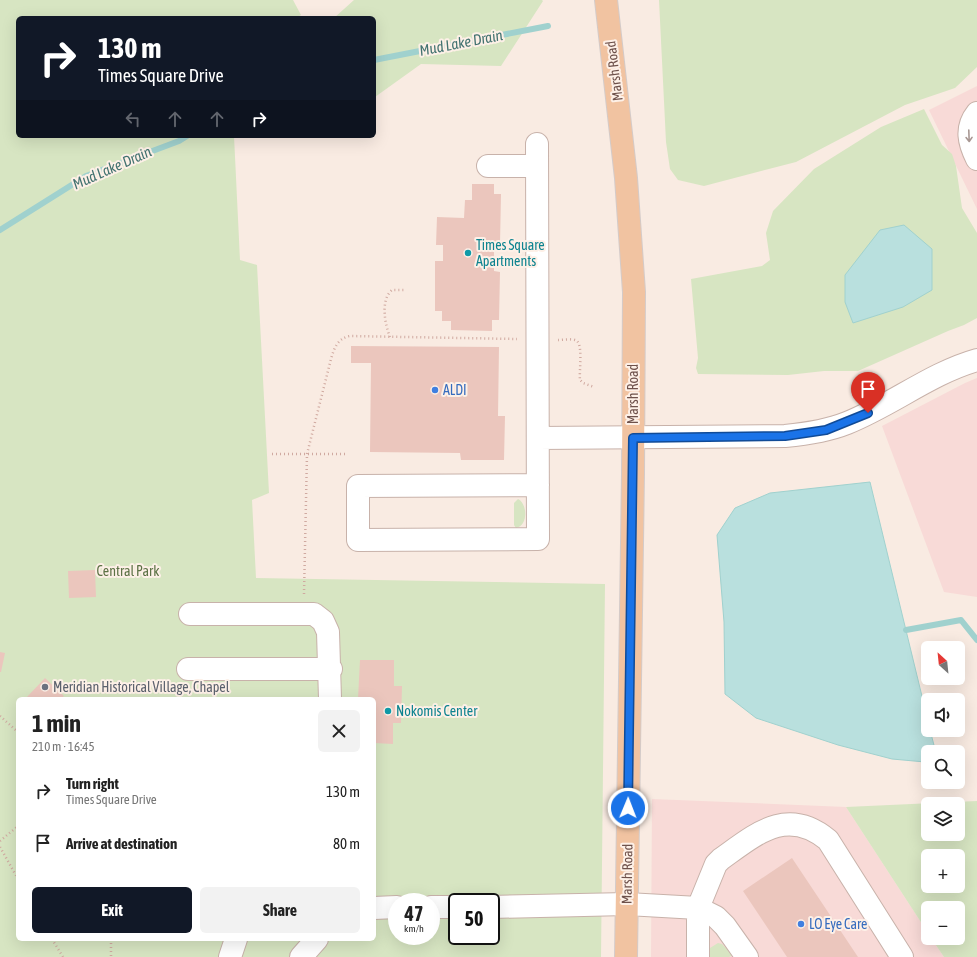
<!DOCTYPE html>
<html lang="en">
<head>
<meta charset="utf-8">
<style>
  :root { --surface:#fff; --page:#f2f2f2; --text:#222; --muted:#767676; --accent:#111827 }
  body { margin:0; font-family:"Asap Condensed",sans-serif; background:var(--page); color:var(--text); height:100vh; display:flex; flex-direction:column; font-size:15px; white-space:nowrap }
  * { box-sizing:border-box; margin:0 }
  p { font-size:13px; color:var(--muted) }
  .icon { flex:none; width:22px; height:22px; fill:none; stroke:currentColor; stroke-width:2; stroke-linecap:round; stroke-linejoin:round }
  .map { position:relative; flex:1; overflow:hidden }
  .drawer { position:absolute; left:16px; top:697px; width:360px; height:244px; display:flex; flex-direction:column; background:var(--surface); border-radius:6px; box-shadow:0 4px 16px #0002 }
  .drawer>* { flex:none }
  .guide { position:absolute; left:16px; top:16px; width:360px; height:122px; border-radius:6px; box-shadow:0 4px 16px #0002; background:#111827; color:#fff; overflow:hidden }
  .needle { width:26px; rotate:333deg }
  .fabs { position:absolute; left:921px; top:641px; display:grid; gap:8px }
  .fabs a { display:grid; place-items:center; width:44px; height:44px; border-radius:6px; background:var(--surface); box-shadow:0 4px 16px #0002; font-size:20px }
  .speed { position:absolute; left:388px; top:893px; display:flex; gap:8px; font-size:20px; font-weight:700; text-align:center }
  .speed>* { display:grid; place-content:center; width:52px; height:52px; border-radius:50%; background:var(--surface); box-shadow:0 4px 16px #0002; line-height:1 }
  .speed small { font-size:10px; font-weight:400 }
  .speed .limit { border:2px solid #111; border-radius:6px; background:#fff; color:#111 }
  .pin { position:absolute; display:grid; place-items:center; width:34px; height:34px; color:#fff; margin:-41px -17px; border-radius:50% 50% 50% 0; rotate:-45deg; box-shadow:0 0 4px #0007 }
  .pin .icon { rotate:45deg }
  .me { position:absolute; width:44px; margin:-22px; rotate:1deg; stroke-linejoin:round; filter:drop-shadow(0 0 3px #0008) }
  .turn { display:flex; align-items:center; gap:14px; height:84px; padding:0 16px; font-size:18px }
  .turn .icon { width:52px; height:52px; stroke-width:2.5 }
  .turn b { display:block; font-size:28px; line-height:34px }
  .lanes { display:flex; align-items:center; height:38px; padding:0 16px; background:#0003; justify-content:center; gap:20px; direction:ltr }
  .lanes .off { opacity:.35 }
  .round { display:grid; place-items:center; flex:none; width:42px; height:42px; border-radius:6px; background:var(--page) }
  .headline { display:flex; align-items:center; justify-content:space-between; height:68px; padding:0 16px }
  h1 { font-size:24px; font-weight:700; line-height:30px }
  .cta { display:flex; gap:8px; margin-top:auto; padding:8px 16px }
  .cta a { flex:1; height:46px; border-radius:6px; background:var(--accent); color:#fff; font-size:16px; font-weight:700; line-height:46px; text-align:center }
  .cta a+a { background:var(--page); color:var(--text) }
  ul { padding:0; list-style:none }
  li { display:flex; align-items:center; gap:12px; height:52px; padding:0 16px }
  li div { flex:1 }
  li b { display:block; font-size:15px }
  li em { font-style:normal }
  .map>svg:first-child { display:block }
  .commercial { fill:#f8dad7 }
  .green { fill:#d7e5c2; fill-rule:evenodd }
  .water { fill:#b9e0de; stroke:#a0d1ce }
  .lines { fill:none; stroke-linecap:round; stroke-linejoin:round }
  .stream { stroke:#a0d1ce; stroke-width:6 }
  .building { fill:#ebc6bd }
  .minor-casing { stroke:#c8b2aa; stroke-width:24 }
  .major-casing { stroke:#d4cbc9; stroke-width:24 }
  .path { stroke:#d0a9a0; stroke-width:2.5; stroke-dasharray:1 3; stroke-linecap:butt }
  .minor { stroke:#fff; stroke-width:22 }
  .major { stroke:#f1c3a1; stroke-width:22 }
  .oneway { stroke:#a89793 }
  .route-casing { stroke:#114b97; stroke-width:10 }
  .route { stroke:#1a73e8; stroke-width:7 }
  .culture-dot { fill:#0f9aa8; stroke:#fdf0e7; stroke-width:1.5 }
  .shop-dot { fill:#3f7fe0; stroke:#fdf0e7; stroke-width:1.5 }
  .worship-dot { fill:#6b7280; stroke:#fdf0e7; stroke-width:1.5 }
  .labels { text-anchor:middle; stroke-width:4; stroke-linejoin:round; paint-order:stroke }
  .street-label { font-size:14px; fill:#6e514b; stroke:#fdf0e7 }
  .culture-label { font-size:14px; fill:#0d838f; stroke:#fdf0e7; text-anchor:start }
  .shop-label { font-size:14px; fill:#366cbe; stroke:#fdf0e7; text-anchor:start }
  .park-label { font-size:14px; fill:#5c7245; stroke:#fdf0e7 }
  .worship-label { font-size:14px; fill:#5b616d; stroke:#fdf0e7; text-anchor:start }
  .water-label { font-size:15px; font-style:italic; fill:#427270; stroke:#fdf0e7 }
</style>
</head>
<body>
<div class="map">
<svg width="977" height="957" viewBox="0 0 977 957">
  <rect width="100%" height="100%" fill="#f9ebe2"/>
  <path class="commercial" d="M977,86V209L929,110Z
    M977,378V597L944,592L882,426L965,383Z
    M652,799L846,807L928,933V938H931L944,957H651Z"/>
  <path class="green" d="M0,0H293L301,15L296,18H18V136H234L240,260L257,265L269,493L252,500L256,578L605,584L601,957H0ZM18,699H374V939H18ZM397,902H431V936H397ZM457,902H491V936H457Z
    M354,0H542L543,1L501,66L421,64L375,97L374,18H334Z
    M659,0H977V67L955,88L905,105L796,162L704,186L678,180L670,169L666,142Z
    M924,109L942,145L952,154L956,166L962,208L977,233V318L964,325L948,331L858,371H824L788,375L698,374L696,368L698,358L691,279L762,266L770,260L766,233L773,211L814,169L881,127Z
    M518,499C528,504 528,526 516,528L514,525V503Z
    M977,801V957H944L931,938H958V908H928V933L846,807ZM928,804H958V834H928ZM928,856H958V886H928Z
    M718,943L722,944L733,955L729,957H710V948Z"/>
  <path class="water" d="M904,225L932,249V290L903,307L853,323L845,302V275L880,230Z
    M870,482L928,721V730H930L935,749L932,752H928V757L925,762L892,759L838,745L756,718L725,694L724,622L717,535L735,508L770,493Z"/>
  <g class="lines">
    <path class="stream" d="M374,60L548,26
      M0,230L86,176L179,141L187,136
      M906,630L961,620L977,640"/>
  </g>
  <path class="building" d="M472,184H494V194H501L500,244H494V271L500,272L499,320H492V331L451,330V321H442V311H435V261H443V245H436L437,217L464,218L465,200H472Z
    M351,346L499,347L498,416H505L504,460H461L460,453L370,452L371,363H351Z
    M95,570L96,597L69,598L68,571Z
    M0,652L5,653L1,672H0Z
    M360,660H394V686H402L401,723H393V744L374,743V699H358Z
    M45,678L64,696L60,699H25Z
    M792,858L858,957H787L743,891Z"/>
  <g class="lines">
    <g class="minor-casing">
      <path id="minor" d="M977,113C965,128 969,143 977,159
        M537,144L538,539L358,540V486L538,485
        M488,166H537
        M538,438L785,436C806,434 827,431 847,423C892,405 931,373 977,360
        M190,614H314L323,621L328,632L330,699
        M188,669H331
        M431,907H457
        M491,907L627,904L698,908L716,917L725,926L747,957
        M374,908L397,907
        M230,957L236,939
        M301,957L317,939
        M698,957V908L716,864L721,859C756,834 787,806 828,840L902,957"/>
    </g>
    <g class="major-casing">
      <path id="major" d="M606,0L626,178L634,292L633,474L626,957"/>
    </g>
    <path class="path" d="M390,337C385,325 380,300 392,290H405
      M558,340C563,340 573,338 577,341C583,346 579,372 580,380L583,383L594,387
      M272,454H347
      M304,594L307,454L331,359C334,348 338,338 350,336L517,339
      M0,716L18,732
      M0,841L18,826
      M0,847L18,879
      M52,939L63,957
      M111,939V957"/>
    <use href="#minor" class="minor"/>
    <use href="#major" class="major"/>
  </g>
  <defs><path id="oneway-shaft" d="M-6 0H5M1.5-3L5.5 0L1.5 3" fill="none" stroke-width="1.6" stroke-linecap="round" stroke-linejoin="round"/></defs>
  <use class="oneway" href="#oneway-shaft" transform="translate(969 136) rotate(88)"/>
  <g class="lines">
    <g class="route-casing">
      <path id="route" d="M628,808L633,438L785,436L826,430L868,413"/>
    </g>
    <use href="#route" class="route"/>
  </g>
  <g class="culture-dot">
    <circle cx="468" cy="253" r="4"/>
    <circle cx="388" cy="711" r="4"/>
  </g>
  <g class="shop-dot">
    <circle cx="435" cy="390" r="4"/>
    <circle cx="801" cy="924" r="4"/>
  </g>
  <circle class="worship-dot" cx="45" cy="687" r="4"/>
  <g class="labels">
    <g class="street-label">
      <text transform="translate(614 71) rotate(-97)" y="5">Marsh Road</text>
      <text transform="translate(633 394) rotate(-90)" y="5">Marsh Road</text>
      <text transform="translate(627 874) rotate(-89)" y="5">Marsh Road</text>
    </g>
    <g class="culture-label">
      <text x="476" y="250">Times Square<tspan x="476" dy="16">Apartments</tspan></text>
      <text x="396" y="716">Nokomis Center</text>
    </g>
    <g class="shop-label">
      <text x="443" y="395">ALDI</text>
      <text x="809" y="929">LO Eye Care</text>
    </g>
    <g class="park-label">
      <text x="128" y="576">Central Park</text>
    </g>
    <g class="worship-label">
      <text x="53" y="692">Meridian Historical Village, Chapel</text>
    </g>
    <g class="water-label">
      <text transform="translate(461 43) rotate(-11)" y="5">Mud Lake Drain</text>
      <text transform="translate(112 168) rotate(-24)" y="5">Mud Lake Drain</text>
    </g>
  </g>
</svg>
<div class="fabs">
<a><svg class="needle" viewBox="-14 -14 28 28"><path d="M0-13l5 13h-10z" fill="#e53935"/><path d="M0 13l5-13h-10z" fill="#767676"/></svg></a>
<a><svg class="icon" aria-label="sound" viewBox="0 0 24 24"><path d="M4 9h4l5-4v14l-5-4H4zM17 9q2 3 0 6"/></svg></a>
<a><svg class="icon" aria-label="search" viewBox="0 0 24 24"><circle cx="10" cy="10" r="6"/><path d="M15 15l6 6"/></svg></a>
<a><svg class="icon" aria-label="layers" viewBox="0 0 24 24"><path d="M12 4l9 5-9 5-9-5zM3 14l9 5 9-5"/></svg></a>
<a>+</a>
<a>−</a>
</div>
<div class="speed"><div>47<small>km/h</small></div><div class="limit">50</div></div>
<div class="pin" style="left:868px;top:413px;background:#d93025"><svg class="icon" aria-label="arrive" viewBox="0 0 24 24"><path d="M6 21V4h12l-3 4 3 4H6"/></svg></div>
<svg class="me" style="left:628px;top:808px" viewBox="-20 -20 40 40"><circle r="17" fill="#1a73e8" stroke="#fff" stroke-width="3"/><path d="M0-11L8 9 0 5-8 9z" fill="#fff"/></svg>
<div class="guide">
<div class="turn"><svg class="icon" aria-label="right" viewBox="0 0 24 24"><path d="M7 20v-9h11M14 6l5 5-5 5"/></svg><div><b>130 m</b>Times Square Drive</div></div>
<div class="lanes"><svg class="icon off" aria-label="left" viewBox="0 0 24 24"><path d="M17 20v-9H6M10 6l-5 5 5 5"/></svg><svg class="icon off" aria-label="ahead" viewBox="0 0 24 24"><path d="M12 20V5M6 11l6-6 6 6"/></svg><svg class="icon off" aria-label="ahead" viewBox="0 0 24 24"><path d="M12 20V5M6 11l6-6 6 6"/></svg><svg class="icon" aria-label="right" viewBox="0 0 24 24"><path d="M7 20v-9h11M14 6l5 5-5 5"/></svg></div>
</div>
<section class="drawer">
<div class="headline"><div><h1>1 min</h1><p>210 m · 16:45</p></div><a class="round"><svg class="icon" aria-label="close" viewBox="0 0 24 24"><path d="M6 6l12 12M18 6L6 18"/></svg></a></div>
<ul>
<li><svg class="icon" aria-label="right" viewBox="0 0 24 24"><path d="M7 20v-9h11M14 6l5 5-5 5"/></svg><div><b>Turn right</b><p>Times Square Drive</p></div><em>130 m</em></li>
<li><svg class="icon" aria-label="arrive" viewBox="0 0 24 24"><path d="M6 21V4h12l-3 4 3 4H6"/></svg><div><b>Arrive at destination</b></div><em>80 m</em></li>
</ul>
<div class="cta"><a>Exit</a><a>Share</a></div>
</section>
</div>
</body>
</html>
